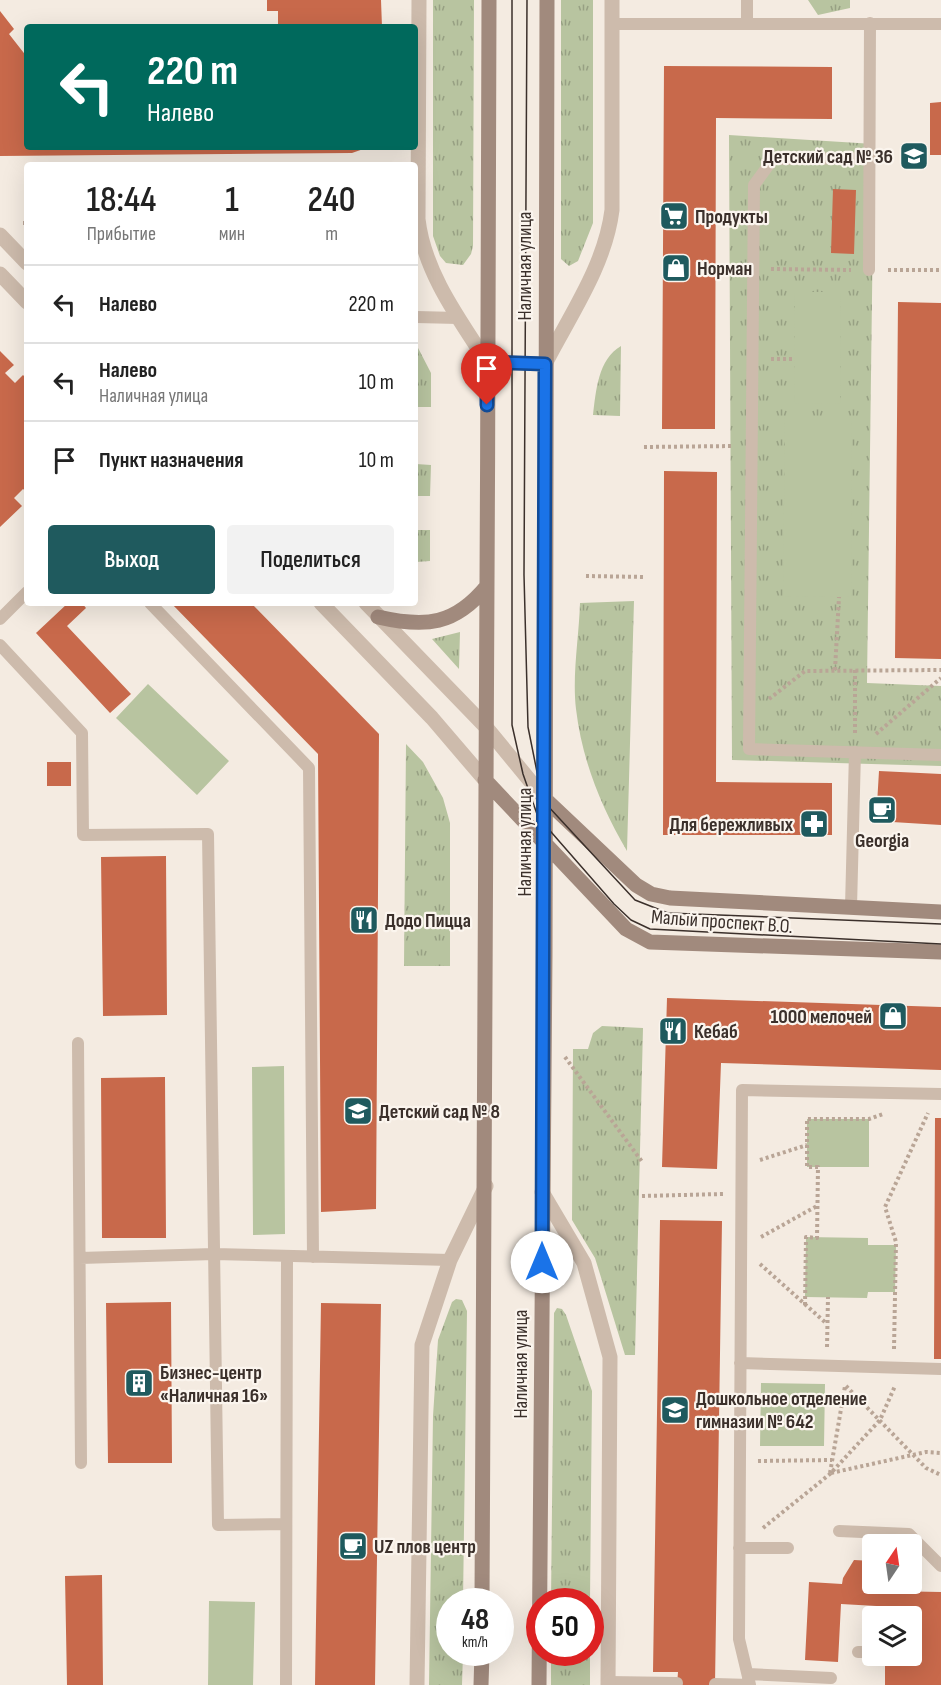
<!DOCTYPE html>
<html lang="ru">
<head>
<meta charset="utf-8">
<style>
  :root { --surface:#fff; --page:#f2f2f2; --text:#222; --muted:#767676; --line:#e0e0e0; --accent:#1f5a5e }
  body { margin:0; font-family:"Sofia Sans Condensed",sans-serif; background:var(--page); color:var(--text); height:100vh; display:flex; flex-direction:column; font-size:22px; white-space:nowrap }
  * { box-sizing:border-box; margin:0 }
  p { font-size:20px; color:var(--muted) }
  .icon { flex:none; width:33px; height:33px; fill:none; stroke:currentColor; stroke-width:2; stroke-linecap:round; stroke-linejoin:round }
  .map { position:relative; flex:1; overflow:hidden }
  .side { position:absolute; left:24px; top:162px; width:394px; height:444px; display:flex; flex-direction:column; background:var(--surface); border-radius:6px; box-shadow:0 6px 24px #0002 }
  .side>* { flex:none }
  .hud { position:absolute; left:24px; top:24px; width:394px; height:126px; border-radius:6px; box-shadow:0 6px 24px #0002; background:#00695c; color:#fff; overflow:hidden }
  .needle { width:39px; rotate:13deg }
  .tools { position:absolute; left:862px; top:1534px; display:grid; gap:12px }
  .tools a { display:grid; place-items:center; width:60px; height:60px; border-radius:6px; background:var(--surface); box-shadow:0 6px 24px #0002; font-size:30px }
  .speed { position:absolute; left:436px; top:1588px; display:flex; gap:12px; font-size:30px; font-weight:700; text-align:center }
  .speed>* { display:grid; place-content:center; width:78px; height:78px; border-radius:50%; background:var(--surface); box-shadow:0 6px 24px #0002; line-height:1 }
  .speed small { font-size:15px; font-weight:400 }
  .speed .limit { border:9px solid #d22; background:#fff; color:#111 }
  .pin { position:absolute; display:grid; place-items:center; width:51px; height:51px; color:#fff; margin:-62px -26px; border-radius:50% 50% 50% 0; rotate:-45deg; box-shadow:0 0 6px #0007 }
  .pin .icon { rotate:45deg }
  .me { position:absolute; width:66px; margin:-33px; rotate:0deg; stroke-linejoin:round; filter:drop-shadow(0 0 4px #0008) }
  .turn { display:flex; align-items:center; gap:21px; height:126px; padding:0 24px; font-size:27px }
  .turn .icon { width:78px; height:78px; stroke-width:2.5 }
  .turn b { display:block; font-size:42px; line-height:51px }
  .eta { display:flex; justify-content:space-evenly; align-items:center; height:102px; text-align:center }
  .eta b { font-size:36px; font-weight:600; line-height:42px }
  .button { display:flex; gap:12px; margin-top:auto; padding:12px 24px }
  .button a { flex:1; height:69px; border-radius:6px; background:var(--accent); color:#fff; font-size:24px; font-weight:600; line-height:69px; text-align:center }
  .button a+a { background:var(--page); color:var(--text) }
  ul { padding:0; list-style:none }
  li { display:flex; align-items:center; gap:18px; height:78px; padding:0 24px; border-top:2px solid var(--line) }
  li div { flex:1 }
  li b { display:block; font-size:22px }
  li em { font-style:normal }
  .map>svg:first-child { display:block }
  .grass { fill:url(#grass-tufts) }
  .green { fill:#b8c4a0 }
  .building { fill:#c8694b }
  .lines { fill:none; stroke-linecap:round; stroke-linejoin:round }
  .path { stroke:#b9a596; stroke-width:4; stroke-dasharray:3 3; stroke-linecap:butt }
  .service { stroke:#cdbbac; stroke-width:12 }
  .minor { stroke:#cdbbac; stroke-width:15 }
  .tertiary { stroke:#cdbbac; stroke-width:15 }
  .secondary { stroke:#a18a7d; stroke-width:15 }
  .tram { stroke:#3b302b; stroke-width:1.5 }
  .route-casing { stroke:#114b97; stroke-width:15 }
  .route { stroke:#1a73e8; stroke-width:10 }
  .labels { text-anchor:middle; stroke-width:4.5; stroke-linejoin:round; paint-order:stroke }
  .poi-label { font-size:20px; font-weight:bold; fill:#3b302b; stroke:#fbf5ee; text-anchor:start }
  .street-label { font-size:20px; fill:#3b302b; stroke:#fbf5ee }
</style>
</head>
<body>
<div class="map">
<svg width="941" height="1685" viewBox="0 0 941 1685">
  <defs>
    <pattern id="grass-tufts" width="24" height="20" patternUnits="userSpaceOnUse" patternTransform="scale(1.5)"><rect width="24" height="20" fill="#b8c4a0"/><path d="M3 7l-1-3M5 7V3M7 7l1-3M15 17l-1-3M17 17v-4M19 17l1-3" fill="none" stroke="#97a083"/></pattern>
  </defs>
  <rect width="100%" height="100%" fill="#f4ebe1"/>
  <path class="grass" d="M433,0H474L473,246L471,254L463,265L446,263L440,256L433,236Z
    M561,0H593V223L578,261L569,266L561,259Z
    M808,0H850V8L818,15Z
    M729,135L874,144L867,683L941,686V766L732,760Z
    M416,344L431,373V407H416Z
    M621,346L620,416L593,415C596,391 598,359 621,346Z
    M416,464L431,465L430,496H416Z
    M416,530H430V561L416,562Z
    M634,601L627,851C601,807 582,760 576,709C572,675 579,637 580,603Z
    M460,632L459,669L432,639Z
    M406,744L423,762L443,798L450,823V966H404Z
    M602,1026L643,1028L635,1355H625L595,1258L572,1220L573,1049H588L593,1033Z
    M456,1299L462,1300L467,1311L463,1602H450V1653H463L462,1685H429L433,1416L438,1340L452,1302Z
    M557,1308L562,1309L566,1315L592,1391L590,1602H551L554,1313Z
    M551,1653H590V1685H551Z"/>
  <path class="green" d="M795,292H841L840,404L794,403Z
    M785,416H852L851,597L783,596Z
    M148,684L229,761L197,795L116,718Z
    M284,1066L285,1234L253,1235L252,1067Z
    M807,1119H869V1167H807Z
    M806,1237L868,1238V1245H896L895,1292H868L867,1298L805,1297Z
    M761,1383L825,1384L824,1446H760Z
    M209,1601L255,1602L253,1685H208Z"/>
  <path class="building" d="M267,0H381L382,27H278V11H267Z
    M0,11L14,29L9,34L27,57V147H369L352,153L0,156Z
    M664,66L832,67V119L716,118L715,429H662Z
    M941,102V155H930V103Z
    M833,189L856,190L854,254L831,253Z
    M898,302L941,303V659L895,658Z
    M0,351L14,365L5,373L15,383L23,375L27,379V492L23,489L14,498L22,506L0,527Z
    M664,471L717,472L716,782L832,783V835H663Z
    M68,603H82L86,608L67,626L131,694L110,713L36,633Z
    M171,603H251L379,734L376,1209L321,1212L318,754Z
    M47,762H71V786H47Z
    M879,771L941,774V825L876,821Z
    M166,856L167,1015L103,1016L101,857Z
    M667,998L941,1007V1070L721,1063L717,1169L662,1167Z
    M165,1077L166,1238H102L101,1078Z
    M935,1118H941V1359H934Z
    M660,1220L722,1221L715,1685H677L678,1672H653Z
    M171,1302L172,1463H108L106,1303Z
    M321,1303L381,1304L375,1685H315Z
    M854,1560L873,1561V1584H889L888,1591L941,1592V1685H885V1664H892L893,1656H912V1617H893L894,1607L841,1604L838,1662L805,1660L809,1582L842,1584L843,1578Z
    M102,1575L103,1685H67L65,1576Z"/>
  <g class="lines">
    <path class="path" d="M23,223H27
      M771,269L851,270
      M888,270H941
      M771,359H794
      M644,447L734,446
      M586,576L646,577
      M835,670L839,597
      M769,699L805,671L941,670
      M855,733V670
      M876,734L941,678
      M565,1057L643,1163
      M760,1160L807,1145
      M642,1196L723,1194
      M761,1237L817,1206
      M760,1264L827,1324
      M805,1305L806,1237L817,1238L818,1167H807V1119H869L883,1114
      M827,1347L828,1297
      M894,1349L896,1242L885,1207L928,1113
      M846,1386L926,1468L941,1475
      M758,1461L832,1460
      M830,1473L845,1386
      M831,1473L926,1452L941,1453
      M763,1528L830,1474L880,1420L895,1386"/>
    <path class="service" d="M747,22V0
      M612,24H941
      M870,158L773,159L754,185L749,749L941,755
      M869,270L870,23
      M416,317L458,318
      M150,603L309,768L313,1257
      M0,619L27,592
      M0,645L82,733L83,835L208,834L218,1525L286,1524
      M851,907L855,752
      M78,1043L81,1463
      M80,1258L214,1254L450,1260
      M740,1363L941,1369
      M839,1531L909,1534L941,1566
      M739,1548H788
      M858,1652H873
      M748,1674L831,1678
      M608,1682L677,1683
      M715,1684L750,1685
      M286,1685L287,1256
      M750,1685L739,1639L742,1090L941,1094"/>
    <path class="minor" d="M419,0L418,219C424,272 459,319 487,362L545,364C570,315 605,266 612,210V0
      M542,1192L584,1263L610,1357L608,1685
      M417,1685L422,1345L450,1260L486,1186"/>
    <path class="tertiary" d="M0,235L27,263
      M0,274L27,302
      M321,603L432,718L485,780
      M366,603L485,726L545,799"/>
    <path class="secondary" d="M378,617C426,628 455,625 487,586
      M485,780L626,929L650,942L941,952
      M545,799L636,885L651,894L670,898L941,912
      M482,1602C487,1068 487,534 489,0
      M481,1685L482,1653
      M539,1685L545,954L547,0"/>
    <path class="tram" d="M512,0V725L523,774L538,817L614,904L631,920L650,929L941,944
      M527,0L524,575L528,727L537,772L546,804L635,900L668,913L941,924"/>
  </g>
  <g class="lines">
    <g class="route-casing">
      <path id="route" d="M487,405V362L545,364L542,1262"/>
    </g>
    <use href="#route" class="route"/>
  </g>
  <defs>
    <g id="school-square" transform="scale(1.5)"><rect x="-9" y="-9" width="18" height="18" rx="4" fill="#1f5a5e" stroke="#fbf5ee"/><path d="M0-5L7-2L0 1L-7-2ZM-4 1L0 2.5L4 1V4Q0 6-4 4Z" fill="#fff"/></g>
    <g id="supermarket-square" transform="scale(1.5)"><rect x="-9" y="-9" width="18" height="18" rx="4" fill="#1f5a5e" stroke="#fbf5ee"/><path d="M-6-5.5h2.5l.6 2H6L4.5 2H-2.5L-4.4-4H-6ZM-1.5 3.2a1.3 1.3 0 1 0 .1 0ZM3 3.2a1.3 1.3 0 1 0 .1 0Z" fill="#fff"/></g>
    <g id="shop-square" transform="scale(1.5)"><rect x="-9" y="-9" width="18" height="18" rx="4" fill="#1f5a5e" stroke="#fbf5ee"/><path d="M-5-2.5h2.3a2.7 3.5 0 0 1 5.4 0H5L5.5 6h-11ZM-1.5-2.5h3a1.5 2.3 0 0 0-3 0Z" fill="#fff"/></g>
    <g id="cafe-square" transform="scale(1.5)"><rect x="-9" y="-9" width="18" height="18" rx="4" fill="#1f5a5e" stroke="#fbf5ee"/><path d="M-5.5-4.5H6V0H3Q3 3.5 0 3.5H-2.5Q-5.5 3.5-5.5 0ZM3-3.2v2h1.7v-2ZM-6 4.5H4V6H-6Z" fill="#fff"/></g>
    <g id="pharmacy-square" transform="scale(1.5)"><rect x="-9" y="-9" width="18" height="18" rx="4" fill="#1f5a5e" stroke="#fbf5ee"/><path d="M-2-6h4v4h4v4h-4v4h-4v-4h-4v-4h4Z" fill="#fff"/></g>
    <g id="restaurant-square" transform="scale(1.5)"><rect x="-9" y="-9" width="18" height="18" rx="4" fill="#1f5a5e" stroke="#fbf5ee"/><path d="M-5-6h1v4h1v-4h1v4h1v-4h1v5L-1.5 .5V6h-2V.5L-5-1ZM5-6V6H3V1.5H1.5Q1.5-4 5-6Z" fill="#fff"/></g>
    <g id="building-square" transform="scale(1.5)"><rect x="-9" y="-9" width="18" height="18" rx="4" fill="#1f5a5e" stroke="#fbf5ee"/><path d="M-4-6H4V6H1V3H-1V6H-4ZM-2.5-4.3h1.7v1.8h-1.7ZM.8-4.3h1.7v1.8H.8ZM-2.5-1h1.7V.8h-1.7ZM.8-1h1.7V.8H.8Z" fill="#fff"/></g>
  </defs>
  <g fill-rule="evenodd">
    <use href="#school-square" x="914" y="156"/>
    <use href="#supermarket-square" x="674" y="216"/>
    <use href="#shop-square" x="676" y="268"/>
    <use href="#cafe-square" x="882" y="810"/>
    <use href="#pharmacy-square" x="814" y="824"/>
    <use href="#restaurant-square" x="364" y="920"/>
    <use href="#shop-square" x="893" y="1016"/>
    <use href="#restaurant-square" x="673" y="1031"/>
    <use href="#school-square" x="358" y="1111"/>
    <use href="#building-square" x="139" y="1383"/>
    <use href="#school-square" x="675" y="1410"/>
    <use href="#cafe-square" x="353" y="1546"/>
  </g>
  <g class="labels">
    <g class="poi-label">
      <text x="893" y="163" text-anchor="end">Детский сад № 36</text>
      <text x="695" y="223">Продукты</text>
      <text x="697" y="275">Норман</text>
      <text x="793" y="831" text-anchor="end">Для бережливых</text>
      <text x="882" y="847" text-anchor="middle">Georgia</text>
      <text x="385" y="927">Додо Пицца</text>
      <text x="872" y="1023" text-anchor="end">1000 мелочей</text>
      <text x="694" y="1038">Кебаб</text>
      <text x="379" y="1118">Детский сад № 8</text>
      <text x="160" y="1379">Бизнес-центр<tspan x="160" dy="23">«Наличная 16»</tspan></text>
      <text x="696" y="1405">Дошкольное отделение<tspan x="696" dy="23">гимназии № 642</tspan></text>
      <text x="374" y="1553">UZ плов центр</text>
    </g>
    <g class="street-label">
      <text transform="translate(524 266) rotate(-90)" y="7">Наличная улица</text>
      <text transform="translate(524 842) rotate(-90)" y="7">Наличная улица</text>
      <text transform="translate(722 921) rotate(4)" y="7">Малый проспект В.О.</text>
      <text transform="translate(520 1364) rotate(-90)" y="7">Наличная улица</text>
    </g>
  </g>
</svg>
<div class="tools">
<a><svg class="needle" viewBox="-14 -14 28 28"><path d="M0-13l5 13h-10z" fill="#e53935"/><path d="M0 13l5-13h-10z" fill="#767676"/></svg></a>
<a><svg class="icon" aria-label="layers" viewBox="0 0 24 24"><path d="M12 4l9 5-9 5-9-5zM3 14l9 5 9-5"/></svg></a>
</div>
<div class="speed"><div>48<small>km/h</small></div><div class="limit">50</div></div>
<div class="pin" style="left:487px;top:405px;background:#d93025"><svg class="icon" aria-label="arrive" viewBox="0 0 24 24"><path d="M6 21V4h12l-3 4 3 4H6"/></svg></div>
<svg class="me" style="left:542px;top:1262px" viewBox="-20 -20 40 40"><circle r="19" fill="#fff"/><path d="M0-13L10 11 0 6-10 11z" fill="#1a73e8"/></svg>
<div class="hud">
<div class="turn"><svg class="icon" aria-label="left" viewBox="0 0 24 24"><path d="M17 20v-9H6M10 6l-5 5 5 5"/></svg><div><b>220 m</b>Налево</div></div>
</div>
<section class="side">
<div class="eta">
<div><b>18:44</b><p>Прибытие</p></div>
<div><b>1</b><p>мин</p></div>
<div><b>240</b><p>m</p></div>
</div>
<ul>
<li><svg class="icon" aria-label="left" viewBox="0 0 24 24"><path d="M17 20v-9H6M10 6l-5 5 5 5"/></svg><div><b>Налево</b></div><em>220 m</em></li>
<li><svg class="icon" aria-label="left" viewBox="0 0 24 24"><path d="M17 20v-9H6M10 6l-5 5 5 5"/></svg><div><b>Налево</b><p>Наличная улица</p></div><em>10 m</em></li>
<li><svg class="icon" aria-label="arrive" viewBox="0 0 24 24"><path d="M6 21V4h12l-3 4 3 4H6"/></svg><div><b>Пункт назначения</b></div><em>10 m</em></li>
</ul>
<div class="button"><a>Выход</a><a>Поделиться</a></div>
</section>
</div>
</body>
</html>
